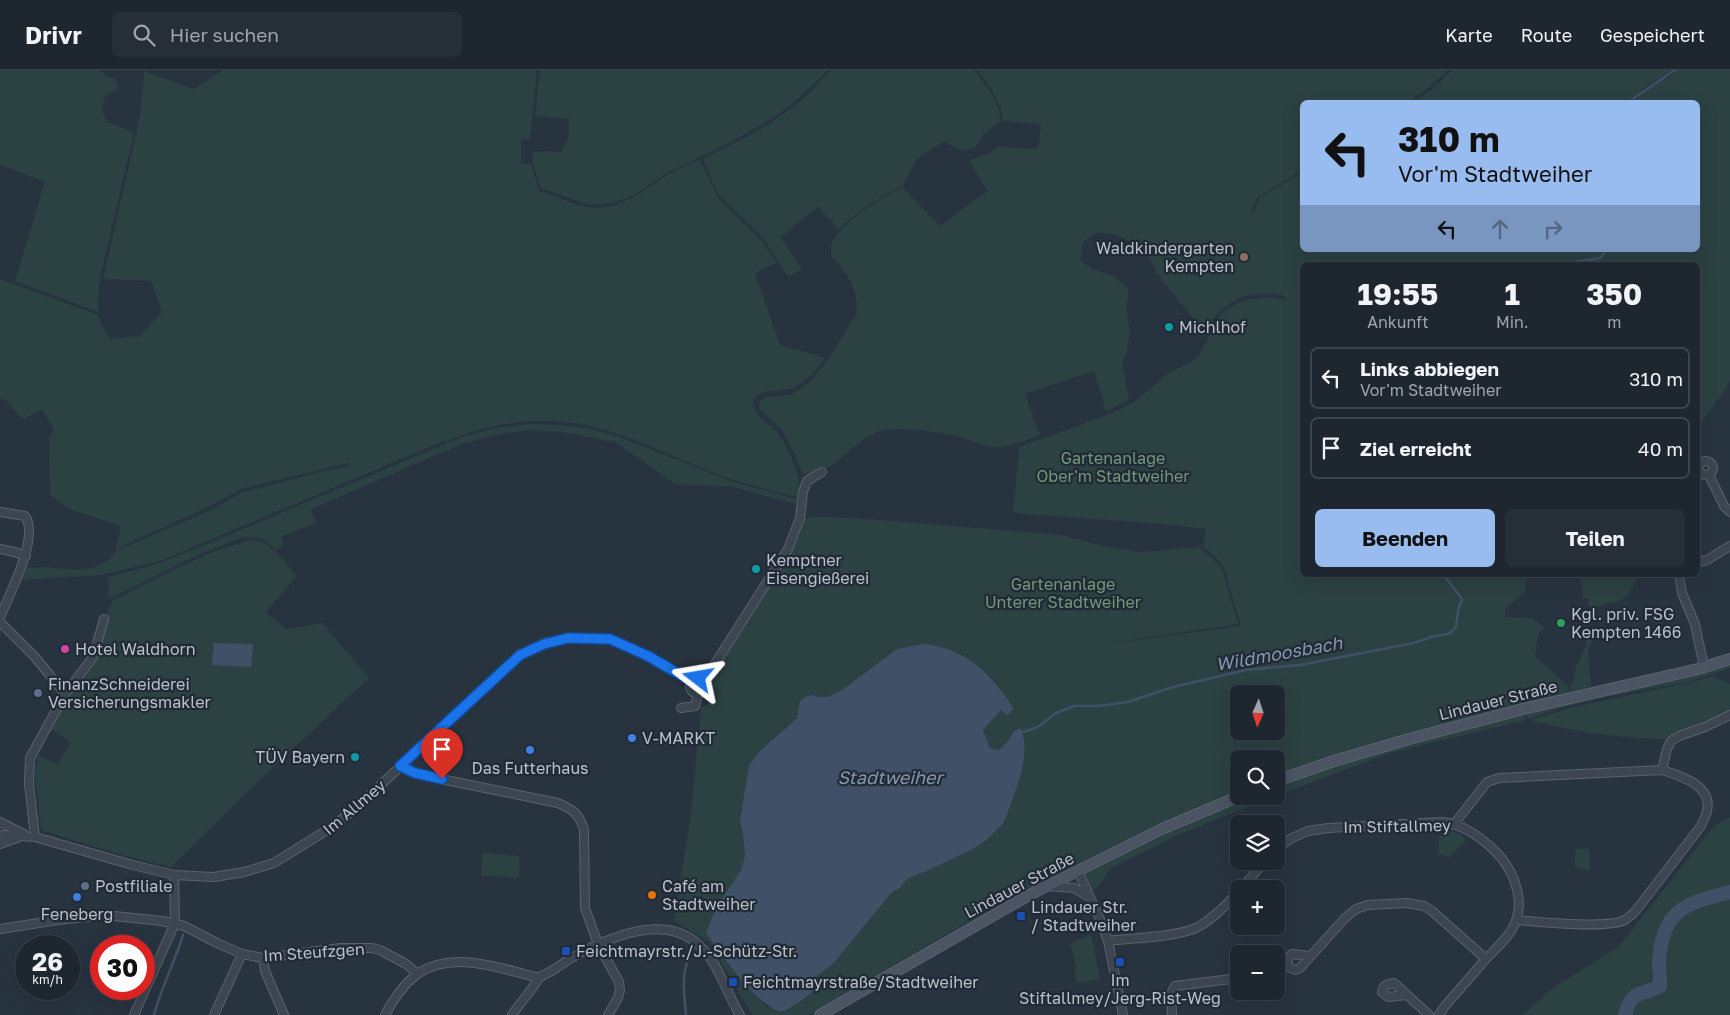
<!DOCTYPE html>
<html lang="de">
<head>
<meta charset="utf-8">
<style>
  :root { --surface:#1e2630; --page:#262e38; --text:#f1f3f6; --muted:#a1a5ab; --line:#3c434c; --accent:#98bcf0 }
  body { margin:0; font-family:"Golos Text",sans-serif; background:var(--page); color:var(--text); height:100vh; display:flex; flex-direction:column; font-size:19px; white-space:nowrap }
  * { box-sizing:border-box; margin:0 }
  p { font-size:16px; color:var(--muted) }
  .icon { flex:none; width:28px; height:28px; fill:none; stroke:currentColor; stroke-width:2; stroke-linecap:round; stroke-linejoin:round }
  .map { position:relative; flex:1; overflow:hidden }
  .drawer { position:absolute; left:1300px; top:192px; width:400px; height:315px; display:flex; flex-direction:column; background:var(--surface); border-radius:8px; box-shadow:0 5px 20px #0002,0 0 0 1px var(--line) }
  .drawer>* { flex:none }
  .guide { position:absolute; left:1300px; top:30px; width:400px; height:152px; border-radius:8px; box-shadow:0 5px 20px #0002,0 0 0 1px var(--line); background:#98bcf0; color:#111; overflow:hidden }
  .needle { width:32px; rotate:183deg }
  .tools { position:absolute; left:1230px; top:615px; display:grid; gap:10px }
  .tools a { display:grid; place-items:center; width:55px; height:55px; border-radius:8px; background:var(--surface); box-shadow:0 5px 20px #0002,0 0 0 1px var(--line); font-size:25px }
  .speed { position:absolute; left:15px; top:865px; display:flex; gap:10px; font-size:25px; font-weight:700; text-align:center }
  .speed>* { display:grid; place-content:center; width:65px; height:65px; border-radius:50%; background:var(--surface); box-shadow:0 5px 20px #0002,0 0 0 1px var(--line); line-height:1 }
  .speed small { font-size:12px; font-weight:400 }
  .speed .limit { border:8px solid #d22; background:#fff; color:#111 }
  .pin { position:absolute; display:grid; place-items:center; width:42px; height:42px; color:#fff; margin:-51px -21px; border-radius:50% 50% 50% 0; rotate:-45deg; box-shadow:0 0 5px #0007 }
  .pin .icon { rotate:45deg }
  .me { position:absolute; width:55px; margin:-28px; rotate:284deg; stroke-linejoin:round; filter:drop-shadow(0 0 4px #0008) }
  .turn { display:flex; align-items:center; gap:18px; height:105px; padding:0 15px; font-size:22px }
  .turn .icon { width:65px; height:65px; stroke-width:2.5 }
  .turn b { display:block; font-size:35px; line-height:42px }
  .lanes { display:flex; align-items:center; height:48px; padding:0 15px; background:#0003; justify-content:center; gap:25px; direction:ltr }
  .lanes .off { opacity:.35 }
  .eta { display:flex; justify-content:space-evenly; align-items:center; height:85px; text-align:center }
  .eta b { font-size:30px; font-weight:700; line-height:35px }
  .primary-button { display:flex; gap:10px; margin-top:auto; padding:10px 15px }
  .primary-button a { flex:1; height:58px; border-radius:8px; background:var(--accent); color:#111; font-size:20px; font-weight:700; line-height:58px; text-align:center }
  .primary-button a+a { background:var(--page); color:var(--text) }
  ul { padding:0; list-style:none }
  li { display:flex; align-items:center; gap:15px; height:62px; margin:0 10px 8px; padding:0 5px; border:2px solid var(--line); border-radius:8px }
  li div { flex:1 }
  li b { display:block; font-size:19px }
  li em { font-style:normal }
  header { display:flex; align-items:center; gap:30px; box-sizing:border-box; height:70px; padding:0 25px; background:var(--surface); border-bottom:1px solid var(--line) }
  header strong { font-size:24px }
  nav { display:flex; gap:28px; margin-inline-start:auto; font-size:18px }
  .search { width:350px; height:45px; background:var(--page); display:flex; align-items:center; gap:12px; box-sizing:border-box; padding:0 18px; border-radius:8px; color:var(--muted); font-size:19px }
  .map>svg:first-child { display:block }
  .green { fill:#2b4142; fill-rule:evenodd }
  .water { fill:#405167 }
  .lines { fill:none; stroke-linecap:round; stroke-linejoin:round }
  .stream { stroke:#405167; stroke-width:2.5 }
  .river { stroke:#405167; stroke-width:14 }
  .street-casing { stroke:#5a636d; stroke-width:10 }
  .secondary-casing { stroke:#5a636d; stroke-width:12 }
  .street { stroke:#3c4550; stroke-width:8 }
  .secondary { stroke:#4b5462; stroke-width:10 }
  .route-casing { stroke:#114b97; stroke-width:12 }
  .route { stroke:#1a73e8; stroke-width:9 }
  .education-dot { fill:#8d6e63; stroke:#212a35; stroke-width:2 }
  .culture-dot { fill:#0f9aa8; stroke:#212a35; stroke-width:2 }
  .leisure-dot { fill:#2e9e5b; stroke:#212a35; stroke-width:2 }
  .hotel-dot { fill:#d1479c; stroke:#212a35; stroke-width:2 }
  .service-dot { fill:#5c6f8a; stroke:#212a35; stroke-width:2 }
  .shop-dot { fill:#3f7fe0; stroke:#212a35; stroke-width:2 }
  .food-dot { fill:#e8710a; stroke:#212a35; stroke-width:2 }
  .transit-dot { fill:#1a4fb4; stroke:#212a35; stroke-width:2 }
  .labels { text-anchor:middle; stroke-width:4.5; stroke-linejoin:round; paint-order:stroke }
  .poi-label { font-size:16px; fill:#b9c0ca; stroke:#212a35; text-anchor:start }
  .park-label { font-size:16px; fill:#72997a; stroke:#212a35 }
  .street-label { font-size:16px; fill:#b9c0ca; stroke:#212a35 }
  .water-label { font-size:18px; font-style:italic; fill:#8397af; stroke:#212a35 }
</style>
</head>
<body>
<header>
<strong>Drivr</strong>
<div class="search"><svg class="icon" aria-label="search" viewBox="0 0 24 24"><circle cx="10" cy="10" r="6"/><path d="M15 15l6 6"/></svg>Hier suchen</div>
<nav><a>Karte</a><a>Route</a><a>Gespeichert</a></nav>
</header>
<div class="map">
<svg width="1730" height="945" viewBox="0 0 1730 945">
  <rect width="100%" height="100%" fill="#283340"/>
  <path class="green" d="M0,0H101L106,7L115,9L119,18L105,26L102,40L108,52L134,63L99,213L98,242L15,211L45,112L0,95Z
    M223,0H537L530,70L521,69V94H531L539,121C554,124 568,133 583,136C619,143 640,122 668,105C678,99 689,94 700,90L719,129L762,171L777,193L755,203L780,275L825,288C817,299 809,309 797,316C784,324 761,316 753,330C753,348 771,353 780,366C789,379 803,412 800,428C778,422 756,417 734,410C685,394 639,367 589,356C542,345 487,353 444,372L441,366L442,372L160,491L100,505L17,510L21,498C29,498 37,497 44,497C69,499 100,506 116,481L213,439L243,422L316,403L350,396L349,393L241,419L211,436L116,479L121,456L69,439L50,425L49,369L54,359L42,340L22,349L6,330L0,329V209L98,245L102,256L111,270L114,268L140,266L162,241L151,211L103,209L140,46L144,1L194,19Z
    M540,0H828L798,29L776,46L724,76L667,103L632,126L613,133L597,135L583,133L541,118L533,94V81L561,82L568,69L569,49L535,46Z
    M832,0H974C987,16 999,31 1001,51L984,64L976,77L962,81L944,71L917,89L902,117C888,121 848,148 839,160L818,137L781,167L802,200L788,207L764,169L721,127L715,118L703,89C736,73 770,56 799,32C811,23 820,10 832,0Z
    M977,0H1448L1428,18L1408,32H1302V98L1291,108L1259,126L1254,133L1252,142L1253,143L1260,127L1292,109L1302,101V180H1698V32H1630L1651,17L1675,3L1676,0H1730V311L1723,323L1698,357V195H1302V505H1527L1525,522L1505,539V547L1532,548L1545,558L1538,564L1535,586L1567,615L1569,622L1523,631L1524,635L1276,707V689H1239V722L1159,754L1051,806L995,836L808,945H752L709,872L674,851L691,744L701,637L707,635L709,620L714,606L802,450L807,448L815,447L854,448L1063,465L1099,475L1139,482L1200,477L1222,498L1238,554L1077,578L1241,556L1223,495L1203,476L1206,459L1163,454L1013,443L1019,377C1055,363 1095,352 1130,334C1145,326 1155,312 1169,303C1177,298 1188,295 1196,288C1210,274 1209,251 1229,238C1246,226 1269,227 1288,229C1282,223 1275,224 1266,224C1237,224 1228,233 1209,253L1196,252L1162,210L1149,188L1135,174L1116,165L1097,162L1083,172L1080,190L1092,199L1114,206L1129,219L1126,239L1130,260L1127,283L1122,291L1129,330L1106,341L1094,301L1025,324L1040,365C1025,371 1012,377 996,377C985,377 976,372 966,369C947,362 902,357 882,361C856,365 833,408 803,404L790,375L782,360L760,339L759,334L764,327C773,326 782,327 791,324C817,315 841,268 856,245C860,222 847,201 831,186C831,181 831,176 833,171C842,153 884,124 903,118L940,156L987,121L969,90L989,84L997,77L1038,79L1041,54L1003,51C1001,31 989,15 977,0ZM897,579L959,584L977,595L994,610L1014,639H1001L983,660L990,678L999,680L1009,670L1014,661L1023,662L1024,681L1023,699L1006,748L1002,755L973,779L927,801L907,809L900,818L891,822L833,894L817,906L813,922L784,941L766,936L728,894L706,862L717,836L741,800L745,786L743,763L740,751L762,679L797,648L811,625L818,627H828L842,620ZM1239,624H1276V661H1239Z
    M1452,0H1673L1649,15L1626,32H1413L1431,20Z
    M531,354L560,355L587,358L617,366L733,412L800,430L799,435L733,417L675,414L615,372L560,362L528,360L495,365L462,374L311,439L316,453L281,467L283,474L277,480L261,468L243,467L198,485L112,527L109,531L108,507L160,493L195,479L464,366L496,358Z
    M245,471C250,470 256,470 261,472C276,478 286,495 297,506L266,542L286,559L322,553L369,608L266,704L171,797L118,784L41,760L35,704L38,685L57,694L71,673L50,658L67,626L84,602L106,550L109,536L114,530L164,504L210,483Z
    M1580,505H1640L1628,525L1620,531L1604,534L1590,541L1588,528H1583Z
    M1590,564L1593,569L1588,581L1591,617L1571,621L1570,615L1573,612L1576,597L1586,575L1585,571Z
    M1730,593V598L1702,608L1700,602Z
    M1699,603L1700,608L1688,612C1634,621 1579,630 1528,649L1525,641Z
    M1713,606L1730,614V643L1669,669L1637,668L1590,663L1552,656L1530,650L1574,637L1688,613Z
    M1523,642L1526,650L1390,683L1276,726V716L1336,694Z
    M1253,726H1275L1180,764L1111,798C1101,809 1106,813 1091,821L1083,804L1165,765Z
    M1730,747V945H1522L1550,920L1619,876L1715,755Z
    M1447,759L1460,764L1466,770L1449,787L1439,784V765H1446Z
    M1575,779H1590V800L1575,798Z
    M482,783L520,786L519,808L481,805Z
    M1091,864L1100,909L1076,913L1075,892L1070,874Z"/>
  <path class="water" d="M214,573L253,574L251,597L212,595Z
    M924,574C967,579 992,604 1014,639L1007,645L1001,640L983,660L990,678L999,680L1009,670L1014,661L1021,658C1032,688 1015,720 1006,748L1002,755L985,771L973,779L927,801L907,809L900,818L891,823L833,894L817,906L813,922C807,926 789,940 783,941C764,945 716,879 706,862L717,836L741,800L745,786L743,763L740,751L749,695L762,679L797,648L800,631L805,627L812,625L818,627H828L842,620L897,579Z"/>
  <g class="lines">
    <path class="stream" d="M1628,32L1675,0
      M1572,195L1574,192L1600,188L1607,180
      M1023,662L1038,657L1056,643L1074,636H1098L1128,632L1173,617L1246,600L1300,595L1414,573L1434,566L1449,564L1456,557L1458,541L1462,529L1444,505
      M154,945C161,918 175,892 183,865
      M686,945C684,921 680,903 692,880"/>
    <path class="river" d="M1625,945C1632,918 1640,927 1660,916C1661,908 1659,901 1659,893C1662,840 1684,834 1730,822"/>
    <g class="street-casing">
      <path id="street" d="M1699 398a7 7 0 1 1 14 0a7 7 0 1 1-14 0Z
        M1709,405L1724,436L1730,442
        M0,442L25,446C40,467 9,525 0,547
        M0,479L14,482L26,486
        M1698,492L1707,490L1730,476
        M1679,505L1682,523L1695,554L1704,597
        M0,552L35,587L65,624L30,688L29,714L35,767
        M690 616a8 8 0 1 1 16 0a8 8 0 1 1-16 0Z
        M704,611L788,479L800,448L803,422L807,411L822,402
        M65,624L93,587L104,549
        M681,638L695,636L698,624
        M400,696L411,702L431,707L558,733C573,740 579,743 584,760L585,838L598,874L619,912L620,920L618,928L608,945
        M1662,700L1667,679L1671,671L1679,666L1705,657L1730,645
        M0,752L24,764
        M1455,753L1487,712L1499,708L1662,700C1680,706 1713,715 1707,741C1706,746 1703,751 1701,756L1634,843C1631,845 1628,848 1625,850C1607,859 1538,852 1516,850
        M0,765L35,767L129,794L174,805L214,807L244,802L274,793L332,757L357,737L520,585L544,573L568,568L610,569L648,586L691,611
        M0,774L17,768
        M1276,779L1292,768L1308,761L1328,758L1442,752C1464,754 1482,768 1497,783C1516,803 1527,836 1511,861C1504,872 1494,880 1485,890C1472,905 1458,921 1445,936L1439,945
        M1078,801L1099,847L1108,871L1123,945
        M1047,816L1074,818L1089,827
        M1241,819L1265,791
        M0,859L58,850L105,845L162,851L184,856L219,874L242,884L263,888L340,878H372L380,880L406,894L418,904
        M1108,871C1131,868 1179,867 1198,857C1214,848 1226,835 1239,821
        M1309,886L1292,884L1288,888V897L1295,900L1300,898L1345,848L1356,839L1368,835L1407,833L1424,836L1432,841L1486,889
        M263,888L265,901L284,945
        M1406,925L1388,927L1382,922C1383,915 1387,914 1394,913L1429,945
        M134,945L175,853L174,805
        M214,945L242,884
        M385,945C393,930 404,913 419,903C454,880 503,899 539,908
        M512,945C519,934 528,925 535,914C537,912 537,910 539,908C542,905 549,903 553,900C587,876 655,841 694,871C718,889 725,921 740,945
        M1172,945L1171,924L1175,916L1239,908"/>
    </g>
    <g class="secondary-casing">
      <path id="secondary" d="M1276,711L1334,691L1409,669L1523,639L1698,599L1730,589
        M820,945L1031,824L1162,759L1240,726"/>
    </g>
    <use href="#street" class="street"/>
    <use href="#secondary" class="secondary"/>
  </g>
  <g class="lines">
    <g class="route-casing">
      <path id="route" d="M442,709L415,703L400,696L520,585L544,574L568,568L610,569L648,586L691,611L698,608"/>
    </g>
    <use href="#route" class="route"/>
  </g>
  <circle class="education-dot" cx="1244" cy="187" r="5"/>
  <g class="culture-dot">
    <circle cx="1169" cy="257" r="5"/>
    <circle cx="756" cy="499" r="5"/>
    <circle cx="355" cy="687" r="5"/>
  </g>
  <circle class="leisure-dot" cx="1561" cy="553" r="5"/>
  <circle class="hotel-dot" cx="65" cy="579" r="5"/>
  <g class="service-dot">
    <circle cx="38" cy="623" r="5"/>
    <circle cx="85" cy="816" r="5"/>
  </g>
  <g class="shop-dot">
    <circle cx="632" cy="668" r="5"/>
    <circle cx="530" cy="680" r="5"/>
    <circle cx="77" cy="827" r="5"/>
  </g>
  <circle class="food-dot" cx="652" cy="825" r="5"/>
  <g class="transit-dot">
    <rect x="1016" y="841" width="10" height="10" rx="2.5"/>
    <rect x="561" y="876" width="10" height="10" rx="2.5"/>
    <rect x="1115" y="887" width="10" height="10" rx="2.5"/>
    <rect x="728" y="907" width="10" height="10" rx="2.5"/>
  </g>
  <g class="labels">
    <g class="poi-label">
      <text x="1234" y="184" text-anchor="end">Waldkindergarten<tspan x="1234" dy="18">Kempten</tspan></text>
      <text x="1179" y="263">Michlhof</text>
      <text x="766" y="496">Kemptner<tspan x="766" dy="18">Eisengießerei</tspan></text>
      <text x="1571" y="550">Kgl. priv. FSG<tspan x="1571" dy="18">Kempten 1466</tspan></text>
      <text x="75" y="585">Hotel Waldhorn</text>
      <text x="48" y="620">FinanzSchneiderei<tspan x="48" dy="18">Versicherungsmakler</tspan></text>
      <text x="642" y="674">V-MARKT</text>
      <text x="345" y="693" text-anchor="end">TÜV Bayern</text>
      <text x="530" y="704" text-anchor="middle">Das Futterhaus</text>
      <text x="95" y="822">Postfiliale</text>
      <text x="662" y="822">Café am<tspan x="662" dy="18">Stadtweiher</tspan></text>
      <text x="1031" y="843">Lindauer Str.<tspan x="1031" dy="18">/ Stadtweiher</tspan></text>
      <text x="77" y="850" text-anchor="middle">Feneberg</text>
      <text x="576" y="887">Feichtmayrstr./J.-Schütz-Str.</text>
      <text x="1120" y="916" text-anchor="middle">Im<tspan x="1120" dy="18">Stiftallmey/Jerg-Rist-Weg</tspan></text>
      <text x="743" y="918">Feichtmayrstraße/Stadtweiher</text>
    </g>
    <g class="park-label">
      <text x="1113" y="394">Gartenanlage<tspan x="1113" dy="18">Ober'm Stadtweiher</tspan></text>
      <text x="1063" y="520">Gartenanlage<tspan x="1063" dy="18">Unterer Stadtweiher</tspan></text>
    </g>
    <g class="street-label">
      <text transform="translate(1498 630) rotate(-14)" y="6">Lindauer Straße</text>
      <text transform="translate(354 737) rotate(-40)" y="6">Im Allmey</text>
      <text transform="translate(1397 756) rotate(-1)" y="6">Im Stiftallmey</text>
      <text transform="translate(1019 815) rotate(-28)" y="6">Lindauer Straße</text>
      <text transform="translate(314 882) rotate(-4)" y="6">Im Steufzgen</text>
    </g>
    <g class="water-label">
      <text transform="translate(1279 584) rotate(-10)" y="6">Wildmoosbach</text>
      <text x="890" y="714">Stadtweiher</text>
    </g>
  </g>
</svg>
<div class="tools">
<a><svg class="needle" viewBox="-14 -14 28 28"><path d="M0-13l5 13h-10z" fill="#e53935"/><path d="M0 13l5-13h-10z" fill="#a1a5ab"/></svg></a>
<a><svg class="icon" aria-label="search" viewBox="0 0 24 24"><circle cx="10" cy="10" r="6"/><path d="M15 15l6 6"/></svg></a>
<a><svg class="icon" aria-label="layers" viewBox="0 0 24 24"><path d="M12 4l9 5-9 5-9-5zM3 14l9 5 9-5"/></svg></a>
<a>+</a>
<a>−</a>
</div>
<div class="speed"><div>26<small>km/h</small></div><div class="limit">30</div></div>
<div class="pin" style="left:442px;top:709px;background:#d93025"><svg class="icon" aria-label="arrive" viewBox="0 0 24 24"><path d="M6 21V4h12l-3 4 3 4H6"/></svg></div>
<svg class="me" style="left:698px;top:608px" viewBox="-20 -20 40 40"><path d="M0-17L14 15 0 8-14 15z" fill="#1a73e8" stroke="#fff" stroke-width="4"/></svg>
<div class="guide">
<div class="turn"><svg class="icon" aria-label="left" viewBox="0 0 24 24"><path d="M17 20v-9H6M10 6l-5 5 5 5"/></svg><div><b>310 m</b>Vor'm Stadtweiher</div></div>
<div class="lanes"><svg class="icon" aria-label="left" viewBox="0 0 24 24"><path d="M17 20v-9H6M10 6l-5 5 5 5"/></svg><svg class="icon off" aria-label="ahead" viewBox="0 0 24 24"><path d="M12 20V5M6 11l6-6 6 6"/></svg><svg class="icon off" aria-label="right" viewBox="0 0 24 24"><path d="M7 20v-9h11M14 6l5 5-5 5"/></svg></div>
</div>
<section class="drawer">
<div class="eta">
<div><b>19:55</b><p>Ankunft</p></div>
<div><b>1</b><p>Min.</p></div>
<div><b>350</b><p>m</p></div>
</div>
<ul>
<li><svg class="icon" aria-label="left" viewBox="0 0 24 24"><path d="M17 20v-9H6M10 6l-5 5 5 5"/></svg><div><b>Links abbiegen</b><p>Vor'm Stadtweiher</p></div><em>310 m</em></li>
<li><svg class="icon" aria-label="arrive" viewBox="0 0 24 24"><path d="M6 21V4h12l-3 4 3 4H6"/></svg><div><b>Ziel erreicht</b></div><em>40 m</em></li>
</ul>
<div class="primary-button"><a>Beenden</a><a>Teilen</a></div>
</section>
</div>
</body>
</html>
